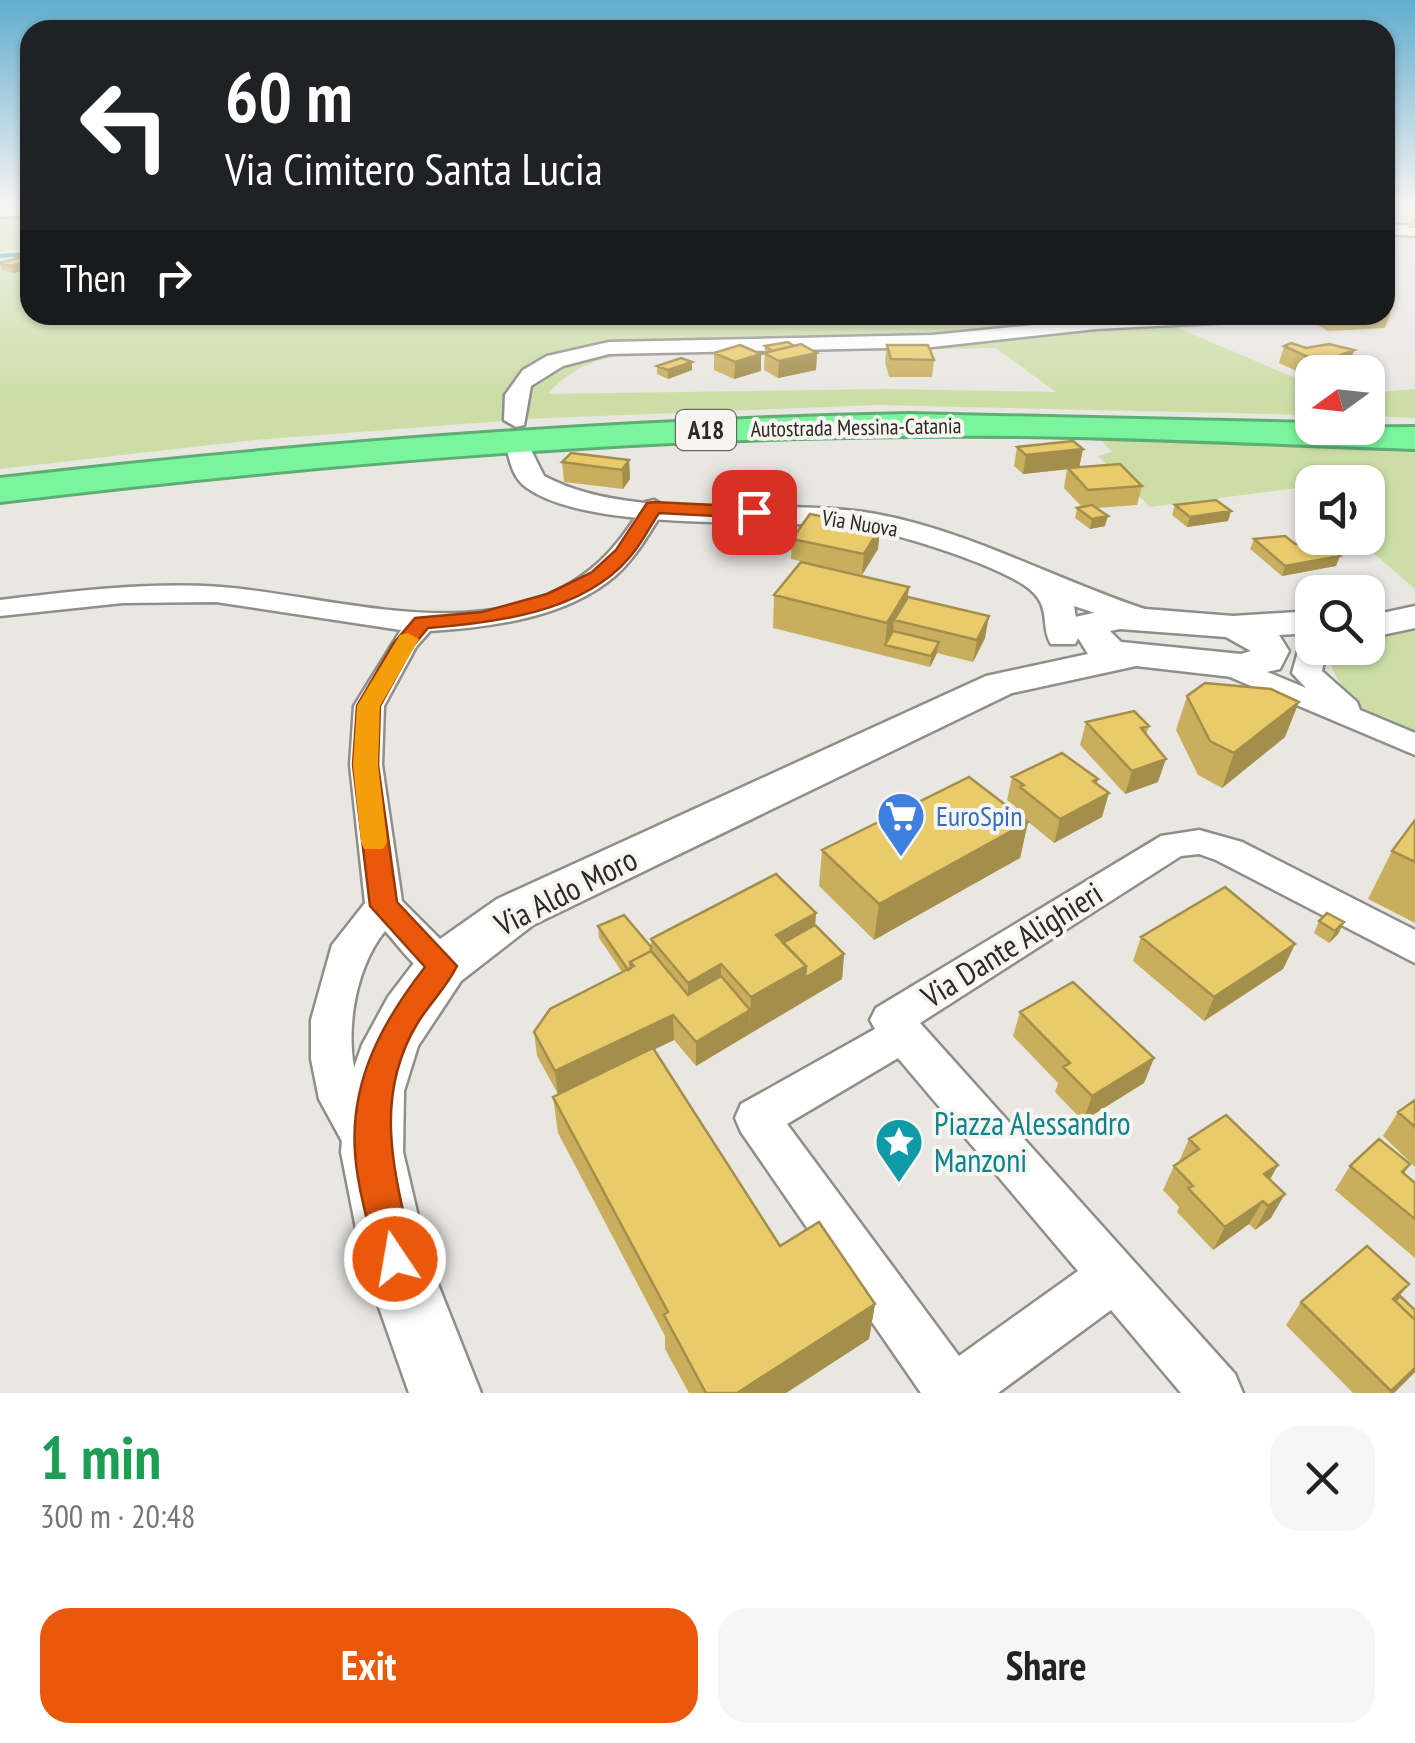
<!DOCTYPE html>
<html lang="en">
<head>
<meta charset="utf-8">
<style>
  :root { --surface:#fff; --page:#f6f6f6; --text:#222; --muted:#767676; --accent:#ea580c }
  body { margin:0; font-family:"PT Sans Narrow",sans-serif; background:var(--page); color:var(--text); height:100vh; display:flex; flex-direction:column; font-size:38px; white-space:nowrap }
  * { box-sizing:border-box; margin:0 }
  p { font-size:32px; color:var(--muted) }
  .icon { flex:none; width:55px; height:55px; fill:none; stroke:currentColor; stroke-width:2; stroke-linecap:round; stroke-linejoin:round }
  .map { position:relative; height:1393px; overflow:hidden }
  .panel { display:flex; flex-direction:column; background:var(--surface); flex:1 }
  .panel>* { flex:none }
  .hud { position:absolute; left:20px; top:20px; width:1375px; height:305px; border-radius:30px; box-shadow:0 2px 8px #0004; background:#202124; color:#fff; overflow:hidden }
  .needle { width:65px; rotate:255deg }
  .controls { position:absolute; left:1295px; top:355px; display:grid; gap:20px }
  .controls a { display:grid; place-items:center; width:90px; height:90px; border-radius:20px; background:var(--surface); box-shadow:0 2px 8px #0004; font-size:50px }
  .pin { position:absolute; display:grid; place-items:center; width:85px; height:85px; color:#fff; margin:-42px; border-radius:20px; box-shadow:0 5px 15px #0006 }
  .me { position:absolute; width:110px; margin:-55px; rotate:348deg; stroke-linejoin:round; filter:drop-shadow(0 0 8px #0008) }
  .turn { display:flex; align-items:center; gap:35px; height:210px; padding:0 40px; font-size:45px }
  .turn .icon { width:130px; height:130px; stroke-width:2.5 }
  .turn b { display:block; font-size:70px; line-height:85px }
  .then { display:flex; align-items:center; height:95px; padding:0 40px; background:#0003; gap:20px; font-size:38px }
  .round { display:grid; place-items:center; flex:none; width:105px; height:105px; border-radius:30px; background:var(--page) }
  .overview { display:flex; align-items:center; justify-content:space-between; height:170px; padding:0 40px }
  h1 { font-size:60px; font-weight:800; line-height:75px; color:#1e9e55 }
  .primary-button { display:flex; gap:20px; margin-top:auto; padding:20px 40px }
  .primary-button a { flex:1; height:115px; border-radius:30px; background:var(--accent); color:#fff; font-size:40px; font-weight:800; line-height:115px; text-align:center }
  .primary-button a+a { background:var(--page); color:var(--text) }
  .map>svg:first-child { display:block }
  .green { fill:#ccdea6 }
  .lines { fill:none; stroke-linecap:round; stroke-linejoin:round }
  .stream { stroke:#36a3a8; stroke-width:4 }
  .minor-casing { stroke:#908e89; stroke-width:5 }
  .tertiary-casing { stroke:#908e89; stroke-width:5 }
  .secondary-casing { stroke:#908e89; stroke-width:5 }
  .motorway-casing { stroke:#5eae74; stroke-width:6 }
  .minor { fill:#fff; fill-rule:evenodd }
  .tertiary { fill:#fff; fill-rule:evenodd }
  .secondary { fill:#fff; fill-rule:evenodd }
  .motorway { fill:#7af59d; fill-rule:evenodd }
  .wall { fill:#c9af5d }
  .shaded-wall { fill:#a48e4c }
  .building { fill:#eacb6c; stroke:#a48e4c; stroke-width:2.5 }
  .route { fill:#ea580c; stroke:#983908; stroke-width:2.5 }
  .slow { fill:#f59e0b }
  .labels { text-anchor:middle; stroke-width:8; stroke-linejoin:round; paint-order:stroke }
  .far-street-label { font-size:22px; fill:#2b2a28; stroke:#f7f5ef }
  .shield { fill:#f7f5ef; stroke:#686764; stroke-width:2.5 }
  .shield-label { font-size:25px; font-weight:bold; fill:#2b2a28 }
  .shop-label { font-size:28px; fill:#366cbe; stroke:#f7f5ef; text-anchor:start }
  .near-street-label { font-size:32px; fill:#2b2a28; stroke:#f7f5ef }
  .near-culture-label { font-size:32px; fill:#0d838f; stroke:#f7f5ef; text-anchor:start }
</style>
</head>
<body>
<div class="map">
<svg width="1415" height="1393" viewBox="0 0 1415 1393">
  <rect width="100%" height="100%" fill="#e9e7e2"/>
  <path class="green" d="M30,213V248L0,251V215Z
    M30,257V315L1096,317L934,338L626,342L529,367L504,391L502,421L254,440L0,469V260Z
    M1171,325L1312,385V415L878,405L525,419C525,412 523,402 525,396C535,369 615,344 639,353C602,357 573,365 548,394L887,389L1056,392L996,348L808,352L807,348Z
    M1415,389V418L1368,416V393Z
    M1096,435L1415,445V589L1356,538H1368V482H1312V500L1298,488L1150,507L1098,456L1112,452Z
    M1415,631V736C1370,718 1345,706 1328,657L1336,648H1368V637Z"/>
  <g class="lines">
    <path class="stream" d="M0,256L30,254"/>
    <g class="minor-casing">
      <path id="minor" d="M654,500L666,507C650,531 637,557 615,576C566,618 491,627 430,631L416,647L384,706L382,765L402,901L456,955L462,966L456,977C424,987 405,952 385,931C353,970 341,1046 362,1094C369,1110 381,1124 389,1141L382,1156L366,1162L350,1156L319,1099L311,1059V1020L332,945L365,903L350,765L354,706L401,630L216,602L123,603L0,616V600C73,591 148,582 221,587C338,596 499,654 599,562C618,545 631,524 646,502Z
        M1312,640V648H1327L1322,671L1357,702L1360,710L1415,733V755L1211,669L1207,663L1211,657H1231L1306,688L1292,673L1299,648Z
        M1199,830L1242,842L1415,930V963L1216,860L1199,854L1181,856L920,1023L1235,1374L1243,1393H1181L1111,1310L998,1393H921L741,1132L735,1118L741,1104L875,1029L870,1020L876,1008L1161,836ZM898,1058L1078,1271L959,1356L787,1124Z"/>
    </g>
    <g class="tertiary-casing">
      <path id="tertiary" d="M30,205V215L0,217V207Z
        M1385,224L1415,226V236L1385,234Z
        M1137,315H1261L1251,321L1096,329L932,347L609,354L563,366L531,386L524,425L516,427L504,420L505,395L523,370L547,356L609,342L932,335Z
        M519,442L528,444L544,476C633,524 776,496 876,514C974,532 1063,584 1157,613L1162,620L1157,627L1146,630L1074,606L1079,637L1075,644H1051C1039,625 1054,605 1024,585C990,563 899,533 858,528C774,517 593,534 527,488C514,479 510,464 507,449Z"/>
    </g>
    <g class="secondary-casing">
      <path id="secondary" d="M1415,606V628L1368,638V616Z
        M1120,607L1233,616L1312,611V633L1279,635L1289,651L1280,669L1241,678L1136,666L1012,693L533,925L461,981L418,1046L404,1091L403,1152L428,1259L481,1393H409L362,1259L341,1152L346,1091L362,1045L388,997L423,951L497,899L986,676L1088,654L1070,625L1075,617ZM1120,629L1226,637L1251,651L1241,654L1121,642L1110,631Z"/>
    </g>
    <g class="motorway-casing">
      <path id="motorway" d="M910,414L1312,423V428L1415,427V449C1247,443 1078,434 910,436C605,439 302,466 0,502V478C303,443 605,420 910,414Z"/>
    </g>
    <use href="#minor" class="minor"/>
    <use href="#tertiary" class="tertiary"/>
    <use href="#secondary" class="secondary"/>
    <use href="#motorway" class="motorway"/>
  </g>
  <path class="wall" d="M1415,219V228H1408L1410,221Z
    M30,258V268L13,273L2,270L0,263Z
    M1385,309L1391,312L1385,328L1328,331L1306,318L1307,315H1385Z
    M405,315L403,325H390L389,317Z
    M887,345L934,360L932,377H889L885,362Z
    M765,346H794L817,353L816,370L778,378L764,370Z
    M1284,346L1306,348L1354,350L1348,367L1334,372H1312V378L1279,363Z
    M714,353L761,371L734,379L714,370Z
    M692,362V370L668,379L657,374V366Z
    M1017,447L1083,449L1079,467L1142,486L1137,505L1097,508L1105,526L1090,529L1075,518L1077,508L1082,507L1064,488L1067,469L1023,474L1014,466Z
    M629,460L630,479L623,489L564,482L562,462Z
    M1175,505L1231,511L1228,521L1187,527L1172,515Z
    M880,528L878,549L862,575L791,559L792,539Z
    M1254,539L1295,544L1336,566L1282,576L1250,549Z
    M774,595L908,597L985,638L973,662L937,653L930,667L773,628Z
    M1187,696L1285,737L1222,788L1198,775L1176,730Z
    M1086,722L1149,726L1146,735L1158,782L1125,794L1080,745Z
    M1012,777L1096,784L1102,817L1054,843L1015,811L1016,807L1007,800Z
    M1415,820V923L1368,899L1392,851Z
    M1028,822L1020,858L874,940L819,886L822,850Z
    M816,913L815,925L844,954L842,979L696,1066L674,1040L654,1049L780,1246L875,1304L869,1339L786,1393H689L665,1349V1336L558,1133L553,1097L558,1094L537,1056L534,1032L622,972L599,938L598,926L651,947V939Z
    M1319,921L1344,922L1338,934L1329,943L1314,933Z
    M1141,937L1295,944L1283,969L1204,1021L1133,961Z
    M1020,1012L1154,1058L1144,1083L1083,1121L1055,1092L1058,1083L1013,1036Z
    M1415,1100V1167L1383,1136L1398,1112Z
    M1189,1139L1270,1180L1271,1218L1255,1230L1249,1224L1213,1250L1177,1212L1179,1207L1163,1190L1174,1166L1178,1164Z
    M1410,1164L1404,1174L1415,1183V1258L1335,1190L1350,1166Z
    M1409,1284L1400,1296L1415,1310V1372L1394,1393H1353L1286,1325L1301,1302Z"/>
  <path class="shaded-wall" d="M30,260V268L13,273L10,266Z
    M1354,350L1348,367L1334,372H1318L1321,363Z
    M817,353L816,370L778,378L779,361Z
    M761,354V371L734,379L735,362Z
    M692,362V370L668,379V370Z
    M1083,449L1079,468L1023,474L1026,455Z
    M629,460L630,479L623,489L622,470Z
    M1231,511L1228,521L1187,527L1190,517Z
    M1108,516L1105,526L1090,529L1092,519Z
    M880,528L878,549L862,575L864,554Z
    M1340,556L1336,566L1282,576L1285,566Z
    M909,587L905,619L894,620L892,642L885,645L884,656L887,623Z
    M989,616L985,638L973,662L977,640Z
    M939,642L937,653L930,667L931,656Z
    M1299,702L1285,737L1222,788L1234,753Z
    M1166,759L1158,782L1125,794L1132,771Z
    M1098,779L1091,802L1109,793L1102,817L1054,843L1060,819L1093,781Z
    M1028,822L1020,858L874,940L879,904Z
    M816,913L813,949L790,963L776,935Z
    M1344,922L1338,934L1329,943L1335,931Z
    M1295,944L1283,969L1204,1021L1214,997Z
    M844,954L842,979L749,1034L751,997L806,966Z
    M721,964L720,1001L688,1020V983Z
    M750,1010L749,1034L696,1066V1042Z
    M673,1015L674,1040L558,1096L555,1071Z
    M1154,1058L1144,1083L1083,1121L1092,1096Z
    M1278,1165L1265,1189L1264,1174Z
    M1285,1194L1271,1218L1255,1230L1268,1206Z
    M1263,1201L1249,1224L1213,1250L1225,1227Z
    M875,1304L869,1339L786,1393H737Z
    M1415,1368V1372L1394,1393H1390Z"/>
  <path class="building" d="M24,256L30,258V260L10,266L0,263Z
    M788,342L794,346L772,351L765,346Z
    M1291,343L1306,348L1329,344L1354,350L1321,363L1284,346Z
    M801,344L817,353L779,361L764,353Z
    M740,345L761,354L735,362L714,353Z
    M887,345H928L934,360L891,359Z
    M681,358L692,362L668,370L657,366Z
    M1073,441L1083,449L1026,455L1017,447Z
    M571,453L629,460L622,470L562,462Z
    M1120,464L1142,486L1088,490L1068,468Z
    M1216,500L1231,511L1190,517L1175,505Z
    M1092,505L1108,516L1092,519L1077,508Z
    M810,514L880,528L864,554L792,539Z
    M1285,536L1295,544L1322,542L1340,556L1285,566L1254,539Z
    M801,562L909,587L887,623L774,595Z
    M908,597L989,616L977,640L894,620Z
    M893,631L939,642L931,656L885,645Z
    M1205,683L1271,689L1299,702L1234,753L1210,741L1187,696Z
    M1134,711L1149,726L1141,728L1166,759L1132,771L1086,722Z
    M1062,753L1098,779L1093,781L1109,793L1060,819L1020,787L1024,785L1012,777Z
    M969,777L1028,822L879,904L822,850Z
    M1415,820V862L1392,851Z
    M776,874L816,913L776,935L806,966L751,997L721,964L688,983L651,939Z
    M1225,887L1295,944L1214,997L1141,937Z
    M1327,913L1344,922L1335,931L1319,921Z
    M624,915L651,947V951L630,962L631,968L628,970L598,926Z
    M815,925L844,954L805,978L806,966L783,943Z
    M651,951L688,995L721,976L750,1010L696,1042L673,1015L555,1071L534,1032L550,1009L634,966L630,962Z
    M1073,982L1154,1058L1092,1096L1063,1067L1070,1063L1020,1012Z
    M653,1048L780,1246L819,1222L875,1304L737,1393H706L664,1315L668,1312L553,1097Z
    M1415,1100V1127L1398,1112Z
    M1226,1115L1278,1165L1264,1174L1285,1194L1268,1206L1263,1201L1225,1227L1188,1188L1193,1186L1174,1166L1199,1149L1189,1139Z
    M1379,1139L1410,1164L1402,1172L1415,1183V1219L1350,1166Z
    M1367,1246L1409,1284L1393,1299L1415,1320V1368L1391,1391L1301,1302Z
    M1400,1296L1415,1310V1320L1395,1301Z"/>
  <linearGradient id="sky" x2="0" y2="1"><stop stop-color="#61adce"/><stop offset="0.51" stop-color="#f5f4f2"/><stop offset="1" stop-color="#f5f4f2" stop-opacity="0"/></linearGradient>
  <rect width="1415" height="397" fill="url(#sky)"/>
  <path class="route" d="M654,502L754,507L763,512L754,518L659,513C649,528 641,545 629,558C583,612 495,623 428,628L413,646L380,706L378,765L397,902L457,966C447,987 429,1004 417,1024C371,1101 396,1178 414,1259L408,1272L395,1278L382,1272L376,1259C369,1224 357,1187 355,1152C350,1080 383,1021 425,967L370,906L353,765L357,706L393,644L415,618L482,612L547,594L570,583L592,572L616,550L647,503Z"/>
  <path class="slow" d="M408,633L419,639L380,706L378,765L387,842L383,849H364L361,842L353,765L357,706L400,635Z"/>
  <defs>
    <g id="supermarket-pin" transform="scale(2.5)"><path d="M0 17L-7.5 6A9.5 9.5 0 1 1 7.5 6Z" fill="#3f7fe0" stroke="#f7f5ef"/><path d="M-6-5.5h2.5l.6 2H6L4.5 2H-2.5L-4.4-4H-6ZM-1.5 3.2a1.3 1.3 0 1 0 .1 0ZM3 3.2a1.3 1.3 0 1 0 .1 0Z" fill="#fff"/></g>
    <g id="sight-pin" transform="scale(2.5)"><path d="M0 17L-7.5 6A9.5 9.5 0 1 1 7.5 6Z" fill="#0f9aa8" stroke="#f7f5ef"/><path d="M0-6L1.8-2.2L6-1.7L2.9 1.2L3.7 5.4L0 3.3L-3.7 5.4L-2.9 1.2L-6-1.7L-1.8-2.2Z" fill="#fff"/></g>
  </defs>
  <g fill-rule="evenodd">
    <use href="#supermarket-pin" x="901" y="816"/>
    <use href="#sight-pin" x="899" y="1142"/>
  </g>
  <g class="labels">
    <g class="far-street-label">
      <text transform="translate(856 427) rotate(-1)" y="8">Autostrada Messina-Catania</text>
      <text transform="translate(860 523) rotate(9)" y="8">Via Nuova</text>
    </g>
    <rect class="shield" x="676" y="410" width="60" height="40" rx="8"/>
    <g class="shield-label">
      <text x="706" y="439">A18</text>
    </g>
    <g class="shop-label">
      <text x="936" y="826">EuroSpin</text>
    </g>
    <g class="near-street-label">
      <text transform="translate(566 892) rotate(-27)" y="11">Via Aldo Moro</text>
      <text transform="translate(1012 945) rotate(-32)" y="11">Via Dante Alighieri</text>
    </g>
    <g class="near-culture-label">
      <text x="934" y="1135">Piazza Alessandro<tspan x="934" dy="37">Manzoni</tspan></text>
    </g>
  </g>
</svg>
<div class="controls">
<a><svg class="needle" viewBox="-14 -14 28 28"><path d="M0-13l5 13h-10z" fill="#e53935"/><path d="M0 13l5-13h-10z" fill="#767676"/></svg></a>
<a><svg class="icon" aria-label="sound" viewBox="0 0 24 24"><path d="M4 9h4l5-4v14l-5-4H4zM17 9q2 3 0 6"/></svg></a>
<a><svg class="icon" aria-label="search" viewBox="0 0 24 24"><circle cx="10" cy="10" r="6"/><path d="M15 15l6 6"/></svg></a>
</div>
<div class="pin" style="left:754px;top:512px;background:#d93025"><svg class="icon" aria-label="arrive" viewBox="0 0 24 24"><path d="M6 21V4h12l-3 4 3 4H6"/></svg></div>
<svg class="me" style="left:395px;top:1259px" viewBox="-20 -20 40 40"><circle r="17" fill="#ea580c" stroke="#fff" stroke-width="3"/><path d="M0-11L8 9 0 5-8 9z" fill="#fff"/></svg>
<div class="hud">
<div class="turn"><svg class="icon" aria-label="left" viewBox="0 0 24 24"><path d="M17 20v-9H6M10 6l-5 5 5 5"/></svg><div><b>60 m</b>Via Cimitero Santa Lucia</div></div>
<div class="then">Then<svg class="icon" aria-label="right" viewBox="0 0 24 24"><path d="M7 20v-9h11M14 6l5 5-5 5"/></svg></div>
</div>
</div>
<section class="panel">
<div class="overview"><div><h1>1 min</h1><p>300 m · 20:48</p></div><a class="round"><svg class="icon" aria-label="close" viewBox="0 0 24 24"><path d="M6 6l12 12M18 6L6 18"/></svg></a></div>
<div class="primary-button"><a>Exit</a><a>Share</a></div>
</section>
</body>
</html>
